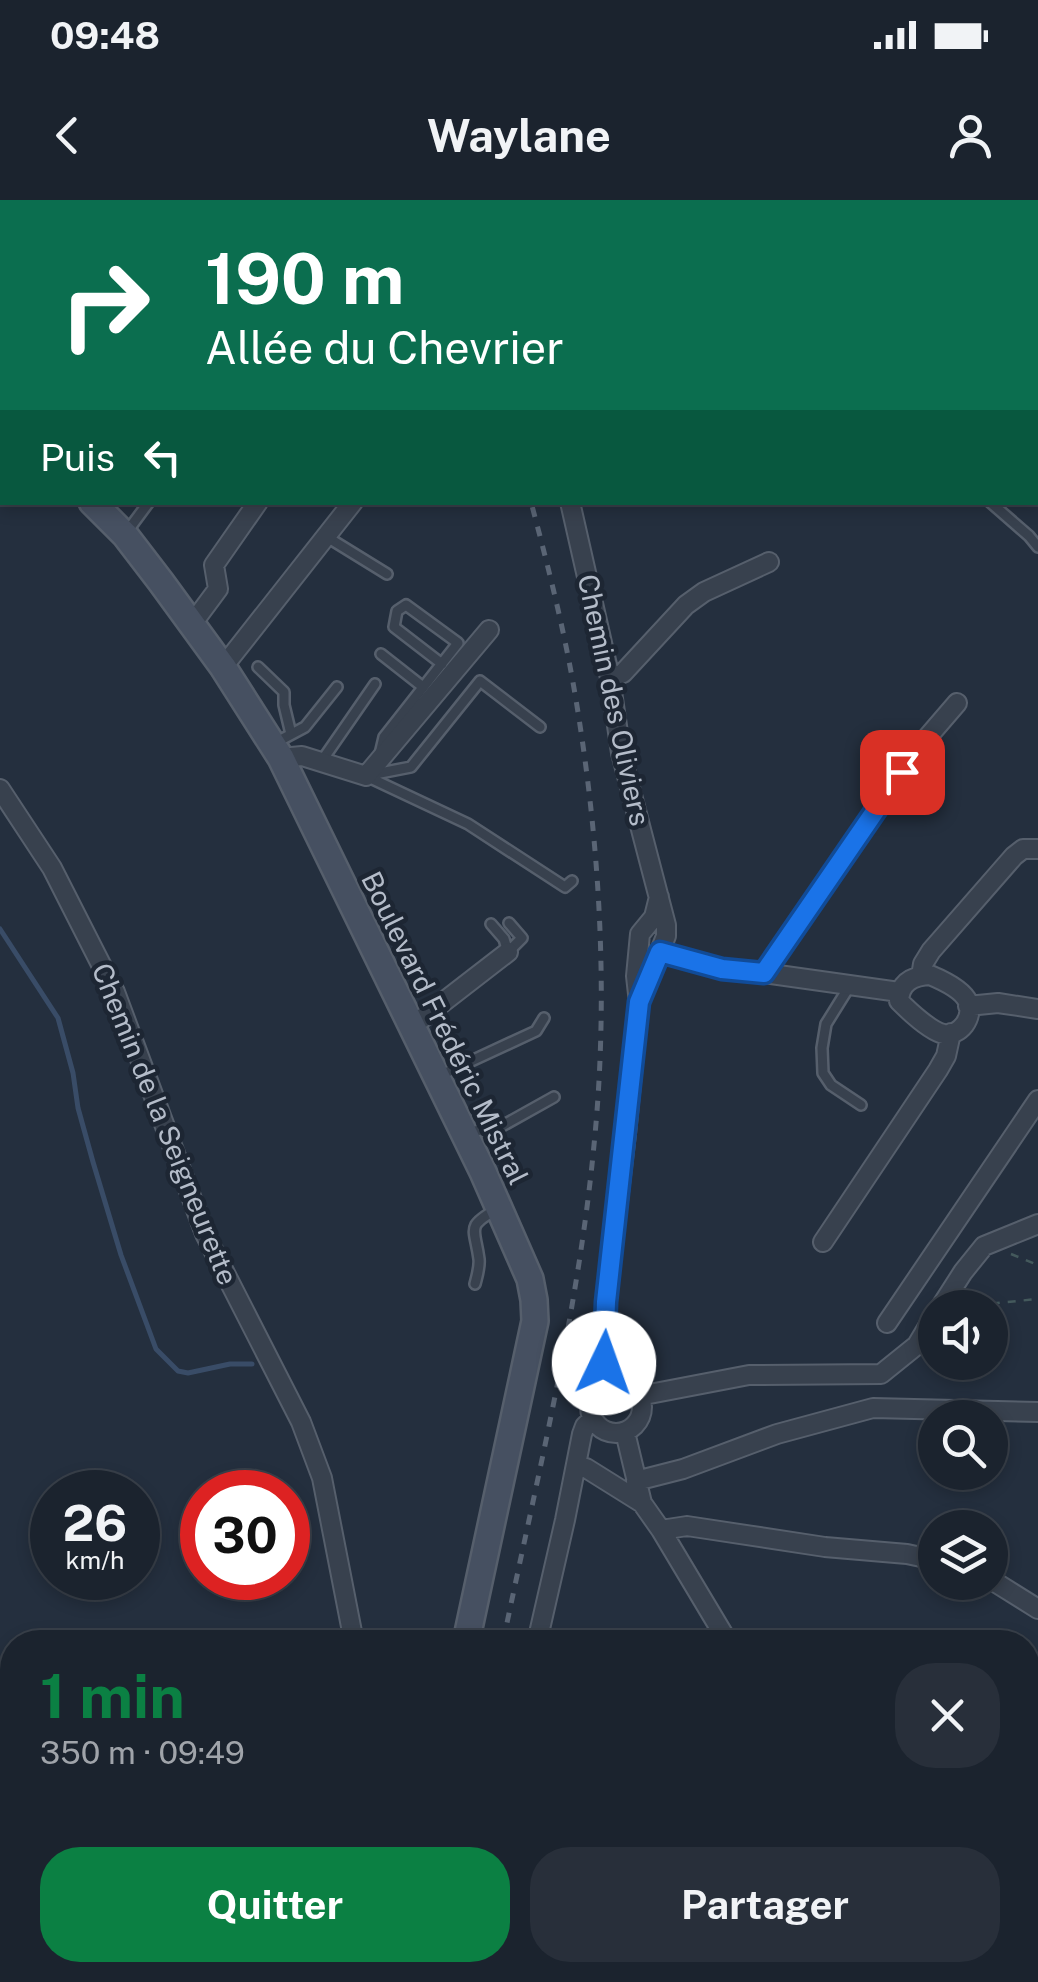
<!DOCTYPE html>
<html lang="fr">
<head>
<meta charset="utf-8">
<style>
  :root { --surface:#1b232e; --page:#282f3a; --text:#f1f3f6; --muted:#a0a4aa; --line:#39404a; --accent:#0b8043 }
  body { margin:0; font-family:"Public Sans",sans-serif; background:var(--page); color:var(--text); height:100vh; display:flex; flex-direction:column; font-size:38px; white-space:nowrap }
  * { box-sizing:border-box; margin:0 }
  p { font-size:32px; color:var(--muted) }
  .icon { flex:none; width:55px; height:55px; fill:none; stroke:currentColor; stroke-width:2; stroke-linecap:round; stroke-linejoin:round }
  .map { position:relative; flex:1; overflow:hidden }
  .panel { position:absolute; left:0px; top:1430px; width:1040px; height:352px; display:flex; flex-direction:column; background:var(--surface); border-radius:40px 40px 0 0; box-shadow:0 5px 15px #0003,0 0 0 2px var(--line) }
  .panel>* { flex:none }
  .hud { position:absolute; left:0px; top:0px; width:1040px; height:305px; box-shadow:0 5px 15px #0003,0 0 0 2px var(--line); background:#0b6e4f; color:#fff; overflow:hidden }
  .buttons { position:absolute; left:918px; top:1090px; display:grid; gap:20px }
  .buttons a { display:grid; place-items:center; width:90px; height:90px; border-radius:50%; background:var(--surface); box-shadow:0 5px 15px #0003,0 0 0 2px var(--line); font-size:50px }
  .speed { position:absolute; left:30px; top:1270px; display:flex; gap:20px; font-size:50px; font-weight:700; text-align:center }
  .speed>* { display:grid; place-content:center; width:130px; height:130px; border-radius:50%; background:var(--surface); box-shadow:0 5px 15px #0003,0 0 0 2px var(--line); line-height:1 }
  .speed small { font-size:25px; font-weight:400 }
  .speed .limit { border:15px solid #d22; background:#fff; color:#111 }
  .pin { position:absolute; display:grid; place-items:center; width:85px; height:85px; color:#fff; margin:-42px; border-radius:20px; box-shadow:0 5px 15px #0006 }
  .me { position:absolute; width:110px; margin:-55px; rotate:3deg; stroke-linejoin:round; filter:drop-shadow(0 0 8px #0008) }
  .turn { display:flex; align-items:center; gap:35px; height:210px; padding:0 40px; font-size:45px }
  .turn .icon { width:130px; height:130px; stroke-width:2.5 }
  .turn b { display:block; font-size:70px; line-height:85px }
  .then { display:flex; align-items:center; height:95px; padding:0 40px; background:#0003; gap:20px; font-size:38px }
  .round { display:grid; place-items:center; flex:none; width:105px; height:105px; border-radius:40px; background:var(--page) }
  .headline { display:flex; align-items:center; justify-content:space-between; height:170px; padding:0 40px }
  h1 { font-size:60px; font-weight:700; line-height:75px; color:var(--accent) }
  .cta { display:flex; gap:20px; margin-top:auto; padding:20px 40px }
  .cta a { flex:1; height:115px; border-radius:40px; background:var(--accent); color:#fff; font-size:40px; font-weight:700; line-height:115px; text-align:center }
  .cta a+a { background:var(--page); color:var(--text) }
  .status { display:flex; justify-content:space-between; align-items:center; height:70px; padding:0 50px; background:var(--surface); direction:ltr }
  .status svg { height:28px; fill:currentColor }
  header { display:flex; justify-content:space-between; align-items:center; height:130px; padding:0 40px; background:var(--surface); font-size:45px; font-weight:700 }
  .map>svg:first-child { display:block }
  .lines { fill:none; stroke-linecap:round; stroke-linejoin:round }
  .stream { stroke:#394c67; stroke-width:5 }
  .service-casing { stroke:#565f6c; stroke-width:14 }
  .minor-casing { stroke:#565f6c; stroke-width:22 }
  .secondary-casing { stroke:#565f6c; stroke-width:30 }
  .path { stroke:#44595c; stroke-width:2.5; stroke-dasharray:8 8; stroke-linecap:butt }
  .service { stroke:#38414e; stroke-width:9 }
  .minor { stroke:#38414e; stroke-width:18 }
  .secondary { stroke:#465061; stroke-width:25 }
  .rail { stroke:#5a6575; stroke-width:5; stroke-dasharray:10 10; stroke-linecap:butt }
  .route-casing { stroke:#114b97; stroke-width:25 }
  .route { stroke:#1a73e8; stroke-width:18 }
  .labels { text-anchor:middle; stroke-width:9; stroke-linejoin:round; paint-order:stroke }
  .street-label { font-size:28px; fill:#b4bcc9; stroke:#1d2633 }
</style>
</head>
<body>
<div class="status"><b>09:48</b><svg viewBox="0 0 49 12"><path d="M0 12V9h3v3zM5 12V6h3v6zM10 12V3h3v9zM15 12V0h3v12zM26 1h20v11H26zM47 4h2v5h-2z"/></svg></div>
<header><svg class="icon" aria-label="back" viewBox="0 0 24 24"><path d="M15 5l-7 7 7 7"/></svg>Waylane<svg class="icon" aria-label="person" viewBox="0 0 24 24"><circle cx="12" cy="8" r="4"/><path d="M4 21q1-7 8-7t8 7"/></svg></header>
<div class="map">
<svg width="1038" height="1782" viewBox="0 0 1038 1782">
  <rect width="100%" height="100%" fill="#242f3e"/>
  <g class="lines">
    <path class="stream" d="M0,729L58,818L73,873L78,908L93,962L121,1055L156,1149L178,1171L188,1173L230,1164H252"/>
    <g class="service-casing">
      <path id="service" d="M0,39L2,36
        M990,302L1029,336L1038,347
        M126,333L149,302
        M327,337L387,374
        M381,454L423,487
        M258,467L284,492V505L291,534
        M275,543L305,527L337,487
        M380,554L384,537L458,443L406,405L397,411L394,427L442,464
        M321,562L375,484
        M370,575L411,567L480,481L540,527
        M366,576L468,624L565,687L572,681
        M491,724L504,739L508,752L522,738L509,723
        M849,787L826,824L822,848L823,873L831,885L861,905
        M439,876L536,831L544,818
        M470,932L502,926L554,897
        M475,1084C477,1076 480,1067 479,1059C475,1028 465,1027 497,1009
        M225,1770L230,1782"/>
    </g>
    <g class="minor-casing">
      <path id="minor" d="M461,0L462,2
        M765,0L768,2
        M104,2L106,0
        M539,2L541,0
        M803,2L804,0
        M0,130L2,127
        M1038,183V182
        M570,302L610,478L621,553L666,725V736L639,803
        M192,424L218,389L214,365L258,302
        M223,467L353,302
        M610,478L623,473L686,405L704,392L769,362
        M281,558L302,556L366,576L489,430
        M0,589L52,668L115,792L205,1034L301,1222L322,1278L354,1442
        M661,752L722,769L764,773L899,792
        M764,773L920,546L957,503
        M930,775C942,780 963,790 968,802C974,818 960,836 944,834C931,832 908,810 899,801C900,782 913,776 930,775Z
        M921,776L923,764L931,751L1014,656L1023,649H1038
        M968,806L998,803L1038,809
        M411,827L508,752
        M823,1042L938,870L946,856L951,833
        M940,1108L963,1072L984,1046L1038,1024
        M887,1123L1038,900
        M590 1207a26 26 0 1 1 52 0a26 26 0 1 1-52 0Z
        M606,1183L603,1152L606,1102L626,934L639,803L636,776L640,734L654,717L659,697
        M639,1196L749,1175L881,1174L917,1145L935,1115
        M625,1232L642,1303L661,1330L728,1442
        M576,1265L586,1268L642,1303
        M636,1281L683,1269L777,1234L873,1208L1038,1212
        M661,1330L687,1326L825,1347L907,1354L935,1360
        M990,1379L1038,1409
        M537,1442L565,1320L582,1234L585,1226L592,1219
        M394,1770L401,1782
        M551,1770L571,1782
        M1003,1770L1021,1782"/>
    </g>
    <g class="secondary-casing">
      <path id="secondary" d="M0,223L2,225
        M92,302L125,335L161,382L223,467L281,558L483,972L530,1079L534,1100L535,1121L466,1442
        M416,1782L417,1770"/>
    </g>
    <path class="path" d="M1011,1054L1038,1065
      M960,1105L965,1106L1038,1099"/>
    <use href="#service" class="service"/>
    <use href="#minor" class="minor"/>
    <use href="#secondary" class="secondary"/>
    <path class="rail" d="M420,0L421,2
      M503,1442C537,1278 578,1113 594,945C609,796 600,642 575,494C564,429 548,366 531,302
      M466,1782V1770"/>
  </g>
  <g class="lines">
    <g class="route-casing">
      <path id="route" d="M604,1163L606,1102L639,802L660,752L722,769L764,773L902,572"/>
    </g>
    <use href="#route" class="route"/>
  </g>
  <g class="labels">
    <g class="street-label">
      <text transform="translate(614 500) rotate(78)" y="10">Chemin des Oliviers</text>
      <text transform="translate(445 828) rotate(64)" y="10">Boulevard Frédéric Mistral</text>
      <text transform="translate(165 924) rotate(68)" y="10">Chemin de la Seigneurette</text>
    </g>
  </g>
</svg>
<div class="buttons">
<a><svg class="icon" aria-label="sound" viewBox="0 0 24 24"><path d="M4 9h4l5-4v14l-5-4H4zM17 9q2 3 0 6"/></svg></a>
<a><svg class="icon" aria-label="search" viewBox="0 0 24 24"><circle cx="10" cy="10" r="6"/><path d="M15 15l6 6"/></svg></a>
<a><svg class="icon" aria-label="layers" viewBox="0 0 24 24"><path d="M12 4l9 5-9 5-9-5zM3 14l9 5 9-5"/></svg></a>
</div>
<div class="speed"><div>26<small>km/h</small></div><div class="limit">30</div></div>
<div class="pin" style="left:902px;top:572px;background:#d93025"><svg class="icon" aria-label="arrive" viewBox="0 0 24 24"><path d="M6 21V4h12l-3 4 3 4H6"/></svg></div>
<svg class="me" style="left:604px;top:1163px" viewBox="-20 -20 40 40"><circle r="19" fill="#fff"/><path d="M0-13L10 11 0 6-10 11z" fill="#1a73e8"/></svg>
<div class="hud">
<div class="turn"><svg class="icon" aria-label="right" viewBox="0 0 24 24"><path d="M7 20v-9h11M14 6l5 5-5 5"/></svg><div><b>190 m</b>Allée du Chevrier</div></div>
<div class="then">Puis<svg class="icon" aria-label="left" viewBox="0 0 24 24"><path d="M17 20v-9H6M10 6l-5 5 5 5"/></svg></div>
</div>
<section class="panel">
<div class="headline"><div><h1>1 min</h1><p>350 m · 09:49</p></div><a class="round"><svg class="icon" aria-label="close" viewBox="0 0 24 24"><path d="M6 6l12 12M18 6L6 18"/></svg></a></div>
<div class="cta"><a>Quitter</a><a>Partager</a></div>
</section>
</div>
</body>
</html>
